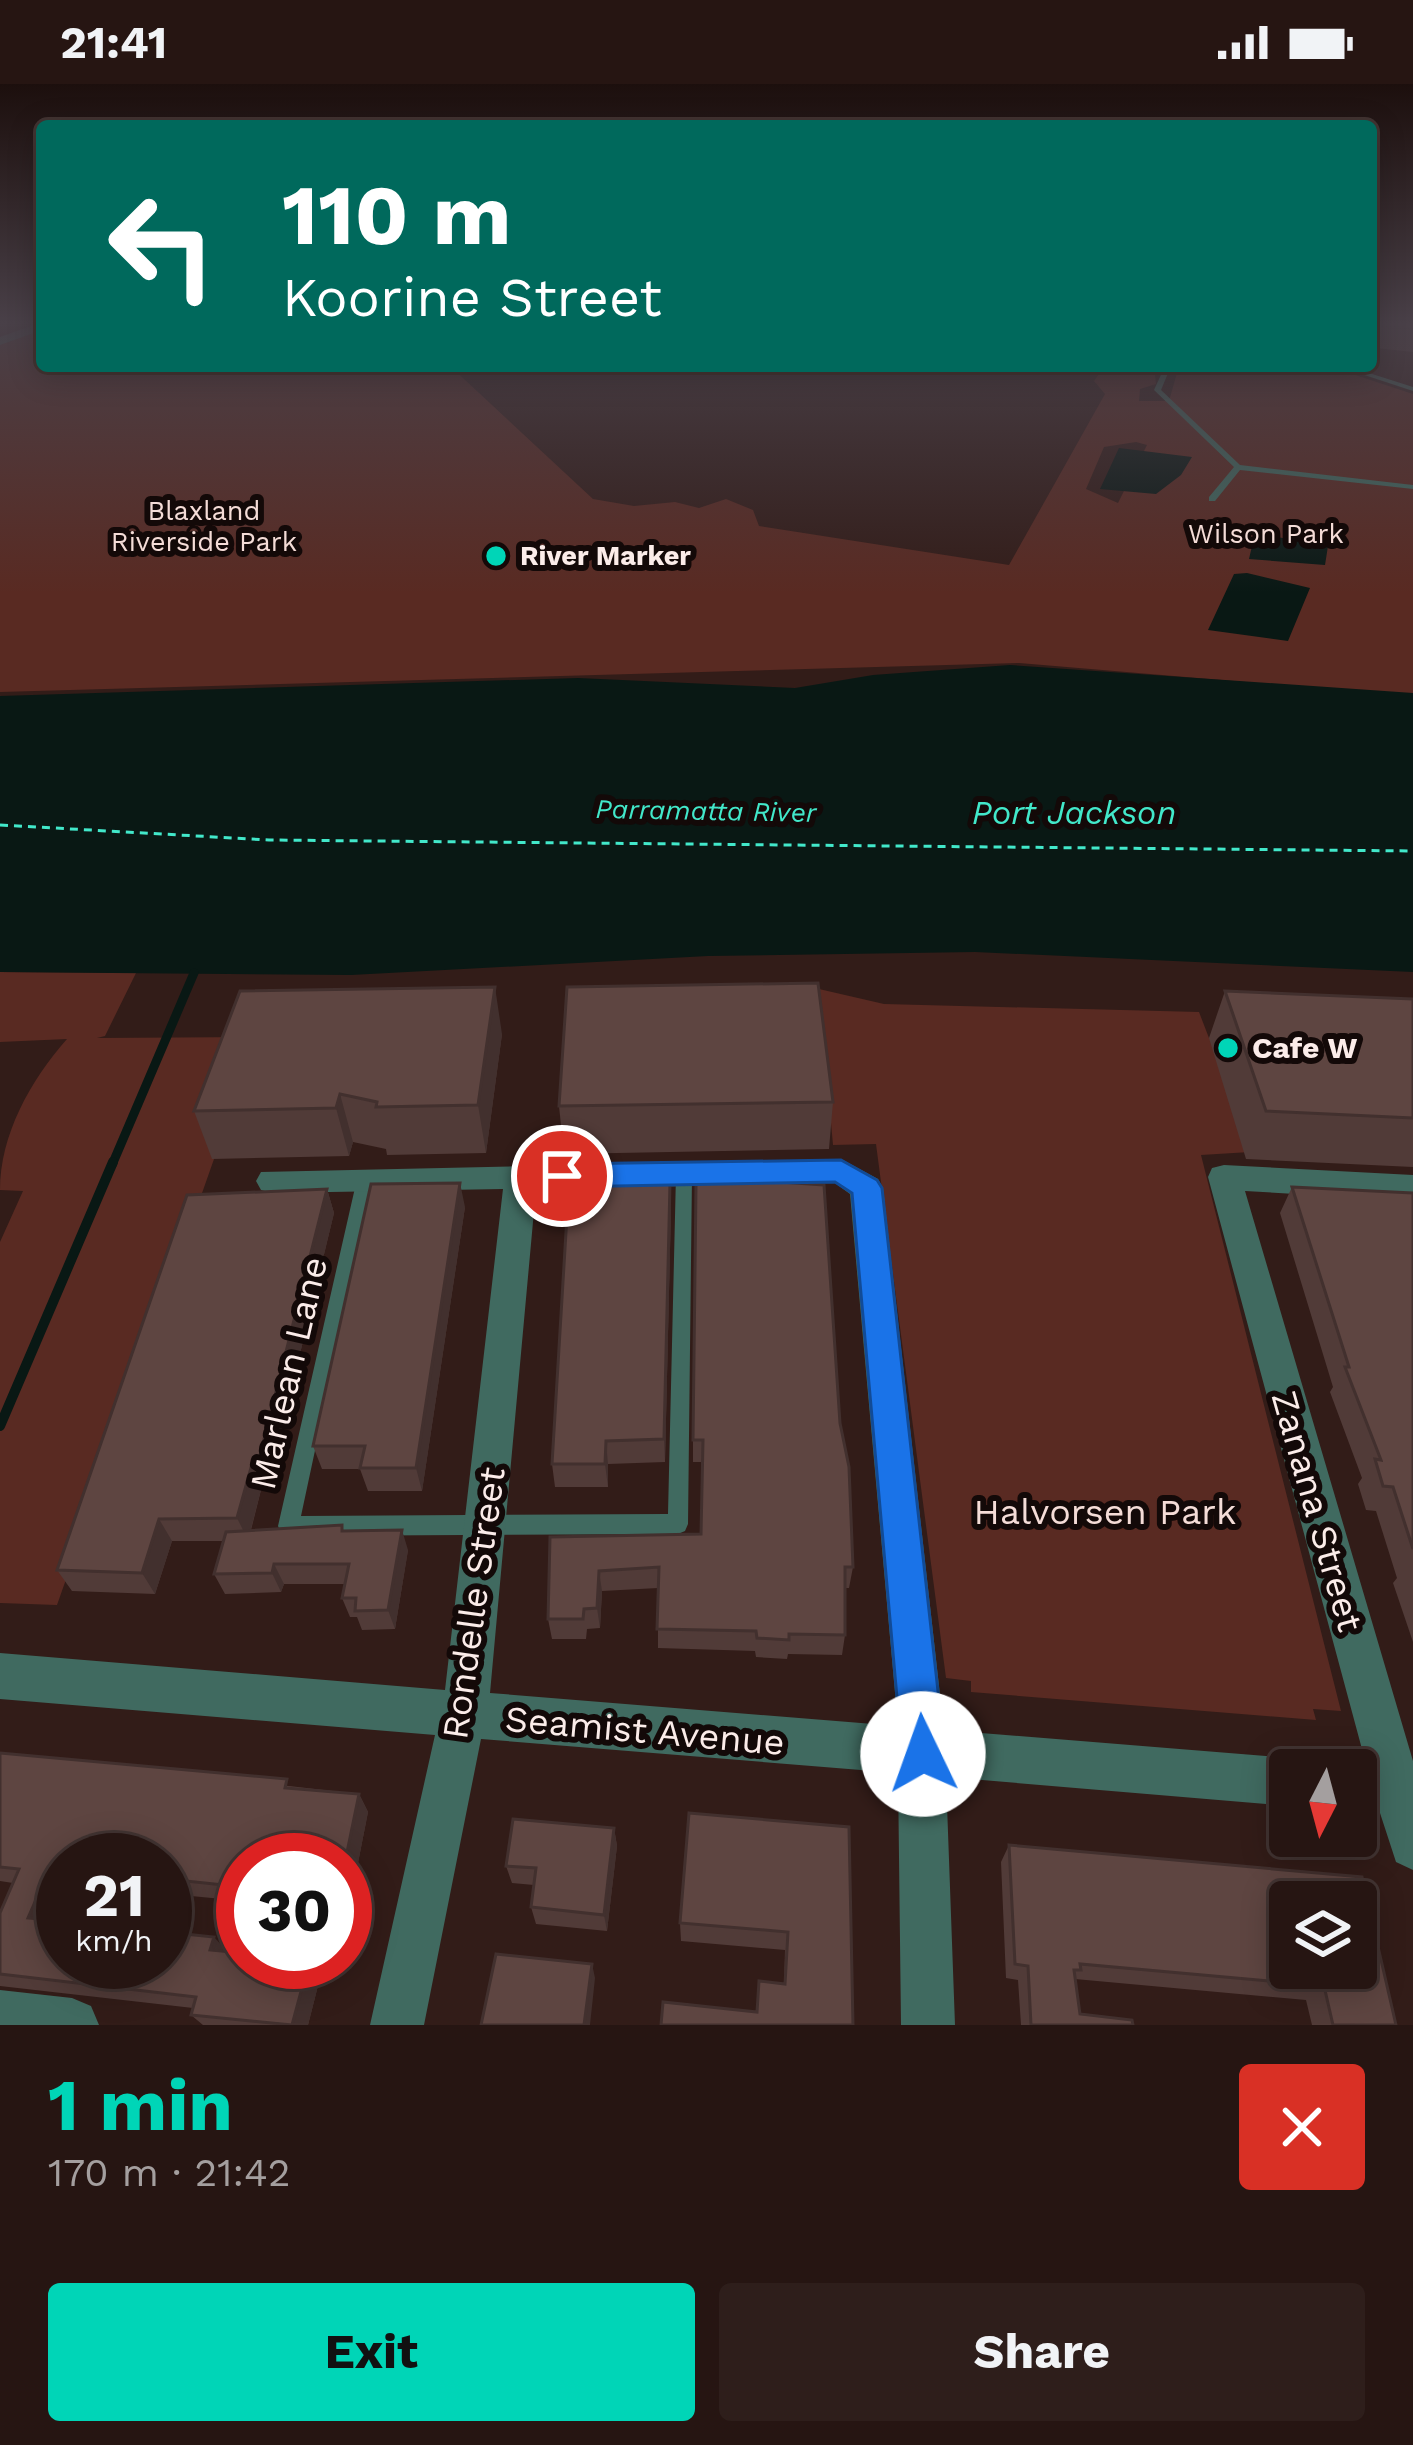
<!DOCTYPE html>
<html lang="en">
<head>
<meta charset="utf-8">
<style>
  :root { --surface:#261512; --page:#2e1e1b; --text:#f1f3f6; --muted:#a49f9f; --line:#423432; --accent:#00d5b7 }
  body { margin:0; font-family:"Work Sans",sans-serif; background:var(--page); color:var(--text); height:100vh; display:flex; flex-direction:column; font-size:45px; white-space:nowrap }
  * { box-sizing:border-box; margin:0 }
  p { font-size:39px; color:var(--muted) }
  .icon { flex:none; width:66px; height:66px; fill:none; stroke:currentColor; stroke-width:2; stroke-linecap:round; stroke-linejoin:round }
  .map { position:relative; height:1941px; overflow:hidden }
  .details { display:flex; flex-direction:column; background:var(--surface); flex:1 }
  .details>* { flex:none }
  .banner { position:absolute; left:36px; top:36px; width:1341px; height:252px; border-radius:12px; box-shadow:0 6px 30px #0003,0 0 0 3px var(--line); background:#00695c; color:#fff; overflow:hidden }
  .needle { width:78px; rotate:186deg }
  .fabs { position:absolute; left:1269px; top:1665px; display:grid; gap:24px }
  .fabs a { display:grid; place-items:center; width:108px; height:108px; border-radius:12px; background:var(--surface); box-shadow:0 6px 30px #0003,0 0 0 3px var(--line); font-size:60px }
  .speed { position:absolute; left:36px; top:1749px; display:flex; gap:24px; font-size:60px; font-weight:700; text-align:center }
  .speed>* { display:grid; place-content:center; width:156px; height:156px; border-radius:50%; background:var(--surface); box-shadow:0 6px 30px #0003,0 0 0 3px var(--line); line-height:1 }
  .speed small { font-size:30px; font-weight:400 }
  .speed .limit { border:18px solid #d22; background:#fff; color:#111 }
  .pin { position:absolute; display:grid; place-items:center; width:102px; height:102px; color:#fff; margin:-51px; border:6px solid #fff; border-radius:50%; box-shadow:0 3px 12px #0007 }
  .me { position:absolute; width:132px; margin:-66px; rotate:357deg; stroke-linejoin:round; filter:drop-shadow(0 0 9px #0008) }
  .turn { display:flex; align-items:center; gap:42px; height:252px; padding:0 48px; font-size:54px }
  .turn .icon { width:156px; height:156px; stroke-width:2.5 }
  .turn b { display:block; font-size:84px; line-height:102px }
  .round { display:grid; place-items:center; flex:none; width:126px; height:126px; border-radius:12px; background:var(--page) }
  .headline { display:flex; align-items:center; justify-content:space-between; height:204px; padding:0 48px }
  h1 { font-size:72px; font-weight:700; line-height:90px; color:var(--accent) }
  .button { display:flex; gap:24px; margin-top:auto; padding:24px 48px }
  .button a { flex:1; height:138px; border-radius:12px; background:var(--accent); color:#111; font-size:48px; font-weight:700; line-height:138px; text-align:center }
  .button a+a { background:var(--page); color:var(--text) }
  .status { display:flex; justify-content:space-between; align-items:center; height:84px; padding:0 60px; background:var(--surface); direction:ltr }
  .status svg { height:33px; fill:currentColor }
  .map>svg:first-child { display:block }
  .green { fill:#592a22; fill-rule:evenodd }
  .water { fill:#091814 }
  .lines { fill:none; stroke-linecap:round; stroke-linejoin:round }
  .stream-far1 { stroke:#091814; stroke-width:9 }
  .stream { stroke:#091814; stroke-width:10 }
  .ferry { stroke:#42e8ca; stroke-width:3; stroke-dasharray:8 6; stroke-linecap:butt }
  .lane { fill:#406a60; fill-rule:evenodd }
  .street { fill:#406a60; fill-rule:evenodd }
  .wall { fill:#513b38; fill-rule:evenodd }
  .shaded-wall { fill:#42302e }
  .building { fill:#5e4541; stroke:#42302e; stroke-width:3; fill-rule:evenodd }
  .route { fill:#1a73e8; stroke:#114b97; stroke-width:3 }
  .poi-dot { fill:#00d5b7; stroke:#130908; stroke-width:4.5 }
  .labels { text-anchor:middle; stroke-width:12; stroke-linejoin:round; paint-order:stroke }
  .far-park-label { font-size:27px; fill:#f4dcd7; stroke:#130908 }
  .far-poi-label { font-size:27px; font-weight:bold; fill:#fbece9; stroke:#130908; text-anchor:start }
  .far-water-label { font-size:27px; font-style:italic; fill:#42e8ca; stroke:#130908 }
  .poi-label { font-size:30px; font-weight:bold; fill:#fbece9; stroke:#130908; text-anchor:start }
  .water-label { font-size:33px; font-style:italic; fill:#42e8ca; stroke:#130908 }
  .near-street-label { font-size:36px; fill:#fbece9; stroke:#130908 }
  .near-park-label { font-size:36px; fill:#f4dcd7; stroke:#130908 }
</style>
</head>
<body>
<div class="status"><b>21:41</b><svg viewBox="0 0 49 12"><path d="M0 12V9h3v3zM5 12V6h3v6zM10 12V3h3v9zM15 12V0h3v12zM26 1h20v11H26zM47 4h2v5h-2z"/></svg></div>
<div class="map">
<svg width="1413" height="1941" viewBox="0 0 1413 1941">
  <rect width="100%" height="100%" fill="#321c18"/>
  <path class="green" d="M42,246V282H450L593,415L634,422L675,418L699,424L726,415L753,426L759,442L1009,481L1105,310L1094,297L1104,283L1154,282L1156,300L1140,305L1139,317H1169L1179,282L1334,284L1413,310V612L1019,579L0,608V261ZM1136,358L1147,361L1118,419L1086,405L1104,363Z
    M0,888L136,889L105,952L97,954L257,953L57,1521L0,1519V1158L23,1107L0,1106C0,1051 30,997 67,955L0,958Z
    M819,905L884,920L1199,928L1209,954H1214L1250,1068L1201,1071L1341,1627L1313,1625L1316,1636L971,1608V1597L946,1594L876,1060L833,1061Z"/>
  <path class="water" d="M1119,364L1192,373L1181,391L1156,410L1100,405Z
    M1255,449L1328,462L1325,481L1249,475Z
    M1247,489L1310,504L1288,557L1208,546L1234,490Z
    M1010,581L1413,609V888L975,868L708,872L351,891L0,888V612L578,594L795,604L873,591Z"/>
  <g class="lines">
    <path class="stream-far1" d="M112,1081L194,889"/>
    <path class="stream" d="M0,1342L113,1078"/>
    <path class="ferry" d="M0,741L269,756L1413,767"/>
    <path class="lane" d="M1165,282H1171L1161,306L1240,381L1413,401V405L1240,386L1215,417H1209V413L1234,383L1154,306Z
      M1337,282H1347L1413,303V307Z
      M684,1084L690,1086L692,1090L688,1440L685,1447L678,1450L288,1452L281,1449L278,1442L357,1095L359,1091H371L373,1095L301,1432L668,1430L676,1090L678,1086Z"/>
    <path class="street" d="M42,238V246L0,261V253Z
      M841,1075L878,1095L883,1104L944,1646L1290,1674L1309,1686H1290V1722L946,1693L955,1941H901L898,1689L481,1655L424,1941H370L435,1651L0,1615V1569L445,1606L503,1105L273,1109L261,1106L256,1097L261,1088ZM835,1099L850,1110L898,1642L490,1609L536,1105Z
      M1224,1081L1413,1091V1117L1245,1107L1413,1677V1786L1396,1778L1380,1729L1356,1727V1686H1339L1366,1680L1208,1093L1212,1084Z
      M0,1906L72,1914L91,1922L99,1941H0Z"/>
  </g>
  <path class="wall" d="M1380,237H1413V268L1376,264Z
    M1225,907L1413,915V1083L1246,1075L1209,954Z
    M502,950L486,1069L387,1071L386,1065L353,1058L349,1072L212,1075L194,1027Z
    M833,1018L829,1065L564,1070L559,1022Z
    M1292,1103L1413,1109V1558L1393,1499L1397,1494L1376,1427L1366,1426L1358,1400L1362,1394L1330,1308L1333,1303L1280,1129Z
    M327,1105L334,1129L268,1402H262L251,1446L345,1447L408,1466L395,1545L362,1546L357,1533H350L342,1514L345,1500H284L281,1508L225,1510L214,1490L223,1457H172L155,1510L72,1507L57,1486Z
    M465,1123L422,1407H368L360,1385H322L313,1362Z
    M671,1124L665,1378L608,1380V1403H555L552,1380Z
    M840,1339L853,1483L849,1504H845V1551L842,1571L788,1570L787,1575L756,1573L755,1567L658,1564V1504L602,1507L600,1544L587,1545L586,1555H552L548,1535L550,1453L701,1450L703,1378H693V1356Z
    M0,1669L359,1710L368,1728L346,1840L345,1776H243V1817L191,1812L178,1849L228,1867L243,1878H311L321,1890L308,1941H203L191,1931L193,1924L0,1902V1829L13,1799L0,1797ZM63,1776H165V1878L52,1836L63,1811Z
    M849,1743L853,1941L756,1928L784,1899L785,1866L681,1857L680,1839Z
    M614,1744L617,1762L607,1847L536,1840L531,1823L534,1801L512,1799L506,1782Z
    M1009,1761L1362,1793L1396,1941H1312L1306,1916L1075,1895L1080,1930L1133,1941H1021L1018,1896L1006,1894L1001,1778Z"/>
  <path class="shaded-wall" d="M495,903L502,950L486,1069L478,1021Z
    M340,1010L353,1058L349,1072L336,1024Z
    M460,1099L465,1123L422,1407L416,1384Z
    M670,1099L671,1124L665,1378L664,1355Z
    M327,1105L334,1129L268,1402L258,1379Z
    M606,1357L608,1380V1403L605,1380Z
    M252,1380L262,1402L248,1456L237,1434Z
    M159,1435L172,1457L155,1510L142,1489Z
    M402,1446L408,1466L395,1545L388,1526Z
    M274,1480L284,1500L281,1508L272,1489Z
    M599,1487L602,1507L600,1544L597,1524Z
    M359,1710L368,1728L346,1840L345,1778Z
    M614,1744L617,1762L607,1847L604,1831Z
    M52,1779L63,1789V1812L47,1849L28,1834Z
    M177,1796L191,1812L174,1862L165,1853V1829Z
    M214,1853L228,1868L210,1866Z
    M309,1878H311L321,1890L308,1941H293Z
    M592,1880L595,1894L590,1941H584Z"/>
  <path class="building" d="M1384,237H1413V245L1383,242Z
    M818,899L833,1018L559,1022L567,903Z
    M495,903L478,1021L376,1023L377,1018L340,1010L336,1024L194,1027L240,907Z
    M1225,907L1413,915V1034L1266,1027Z
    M701,1095H736L824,1101L840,1339L849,1383L853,1483H845V1551L789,1550V1556L757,1554L756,1547L657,1545L659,1483L599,1487L597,1524L584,1525L583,1535H548L550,1453L701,1450L703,1356H693L696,1100Z
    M569,1098L670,1099L664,1355L606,1357L605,1380H552Z
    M460,1099L416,1384H360L365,1362H313L371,1100Z
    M1292,1103L1413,1109V1465L1393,1403L1383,1402L1375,1375L1381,1376L1345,1283H1349Z
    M327,1105L258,1379L252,1380L237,1434L159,1435L142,1489L57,1486L187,1111Z
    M342,1441V1447L402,1446L388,1526L355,1527L356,1514H342L349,1480H274L272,1489L214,1490L226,1448Z
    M0,1669L287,1695L285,1704L359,1710L345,1778V1776H243V1803L177,1796L165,1829V1776H63V1780L52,1779L28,1834L63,1837V1878H165V1848L214,1853L210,1866L243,1869V1878H309L292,1941L191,1931L196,1913L0,1890V1829L19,1785L0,1783Z
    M689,1729L849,1743L853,1941H661L663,1918L757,1928L759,1897L785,1900L788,1848L680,1839Z
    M513,1735L614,1744L604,1831L531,1823L536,1784L506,1782Z
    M1009,1761L1362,1793L1396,1941H1333L1324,1902L1080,1880L1081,1886H1074L1080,1930L1132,1936L1133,1941H1031L1028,1882L1015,1880ZM1290,1818H1356V1884H1290Z
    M496,1870L592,1880L584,1941H481Z"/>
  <linearGradient id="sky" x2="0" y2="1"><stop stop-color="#1c0f0d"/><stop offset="0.47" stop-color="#494048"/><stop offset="1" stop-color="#494048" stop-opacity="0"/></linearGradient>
  <rect width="1413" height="509" fill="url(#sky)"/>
  <path class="route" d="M841,1076L877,1096L882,1104L945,1670L938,1685L923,1691L908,1685L902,1670L852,1109L835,1098L562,1103L548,1092L562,1080Z"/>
  <g class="poi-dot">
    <circle cx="496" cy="472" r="12"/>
    <circle cx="1228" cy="964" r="12"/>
  </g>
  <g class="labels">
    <g class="far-park-label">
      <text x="204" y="436">Blaxland<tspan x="204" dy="31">Riverside Park</tspan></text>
      <text x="1266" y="459">Wilson Park</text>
    </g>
    <g class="far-poi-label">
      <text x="520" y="481">River Marker</text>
    </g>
    <g class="far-water-label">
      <text transform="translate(706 727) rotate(1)" y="9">Parramatta River</text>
    </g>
    <g class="poi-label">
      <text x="1252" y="974">Cafe W</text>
    </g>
    <g class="water-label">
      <text x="1074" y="740">Port Jackson</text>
    </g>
    <g class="near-street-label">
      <text transform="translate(288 1289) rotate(-77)" y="13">Marlean Lane</text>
      <text transform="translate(1318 1427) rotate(74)" y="13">Zanana Street</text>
      <text transform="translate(473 1519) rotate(-82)" y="13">Rondelle Street</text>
      <text transform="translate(645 1646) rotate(5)" y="13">Seamist Avenue</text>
    </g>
    <g class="near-park-label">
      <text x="1105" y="1440">Halvorsen Park</text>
    </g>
  </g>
</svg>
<div class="fabs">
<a><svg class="needle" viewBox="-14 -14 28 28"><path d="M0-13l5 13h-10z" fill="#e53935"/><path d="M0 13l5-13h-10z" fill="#a49f9f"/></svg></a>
<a><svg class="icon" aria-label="layers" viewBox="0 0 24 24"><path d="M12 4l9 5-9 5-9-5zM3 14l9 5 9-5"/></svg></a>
</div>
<div class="speed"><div>21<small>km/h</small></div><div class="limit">30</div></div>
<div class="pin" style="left:562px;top:1092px;background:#d93025"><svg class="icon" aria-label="arrive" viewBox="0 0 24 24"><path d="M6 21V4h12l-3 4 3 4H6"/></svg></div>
<svg class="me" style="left:923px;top:1670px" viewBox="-20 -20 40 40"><circle r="19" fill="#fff"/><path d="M0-13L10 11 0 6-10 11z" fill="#1a73e8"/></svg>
<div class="banner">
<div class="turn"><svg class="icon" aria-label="left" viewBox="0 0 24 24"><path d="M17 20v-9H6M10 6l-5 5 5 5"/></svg><div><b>110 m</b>Koorine Street</div></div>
</div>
</div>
<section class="details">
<div class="headline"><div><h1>1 min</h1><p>170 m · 21:42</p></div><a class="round" style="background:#d93025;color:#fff"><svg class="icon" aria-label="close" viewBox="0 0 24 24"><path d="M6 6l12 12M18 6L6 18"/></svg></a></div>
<div class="button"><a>Exit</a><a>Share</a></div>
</section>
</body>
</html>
